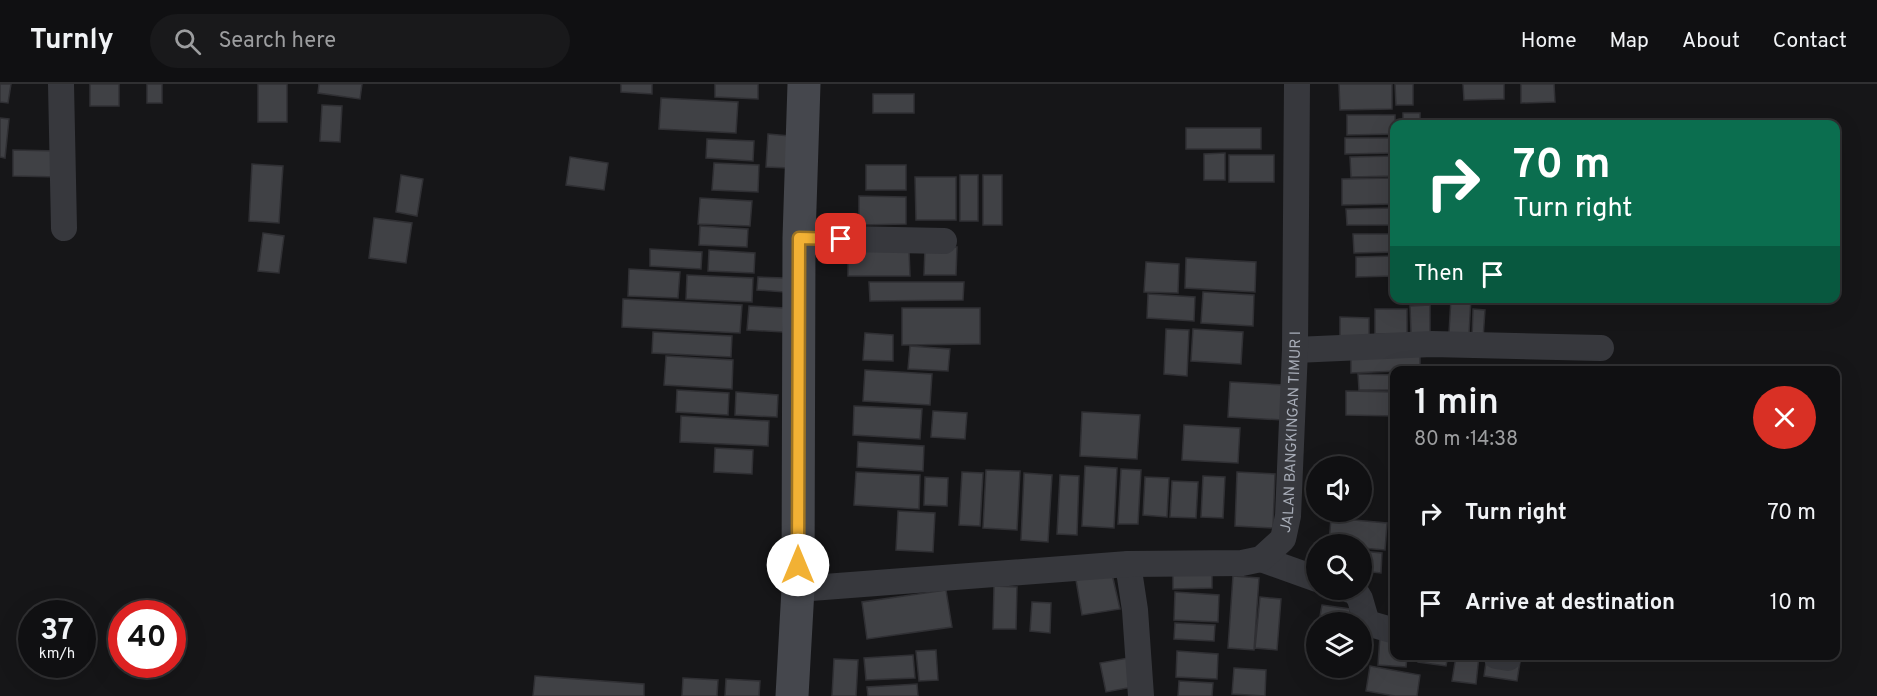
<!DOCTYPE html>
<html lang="en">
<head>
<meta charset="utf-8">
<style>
  :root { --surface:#101012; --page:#19191b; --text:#f1f3f6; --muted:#9c9d9f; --line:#303032 }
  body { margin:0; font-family:Overpass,sans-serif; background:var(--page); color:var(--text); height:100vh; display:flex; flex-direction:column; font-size:22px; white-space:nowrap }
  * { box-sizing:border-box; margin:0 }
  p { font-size:20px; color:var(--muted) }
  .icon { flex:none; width:33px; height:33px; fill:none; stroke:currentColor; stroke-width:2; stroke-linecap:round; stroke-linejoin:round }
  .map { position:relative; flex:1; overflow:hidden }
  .side { position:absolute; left:1390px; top:282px; width:450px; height:294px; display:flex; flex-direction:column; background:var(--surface); border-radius:12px; box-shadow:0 6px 24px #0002,0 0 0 2px var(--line) }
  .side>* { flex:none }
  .hud { position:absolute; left:1390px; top:36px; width:450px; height:183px; border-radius:12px; box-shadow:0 6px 24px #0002,0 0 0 2px var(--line); background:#0b6e4f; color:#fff; overflow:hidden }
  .buttons { position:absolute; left:1306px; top:372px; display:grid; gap:12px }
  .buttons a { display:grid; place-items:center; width:66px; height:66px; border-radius:50%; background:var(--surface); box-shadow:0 6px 24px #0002,0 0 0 2px var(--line); font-size:30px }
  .speed { position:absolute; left:18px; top:516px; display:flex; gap:12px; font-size:30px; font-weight:700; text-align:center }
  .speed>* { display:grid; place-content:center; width:78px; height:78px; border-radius:50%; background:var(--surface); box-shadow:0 6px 24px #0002,0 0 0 2px var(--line); line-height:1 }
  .speed small { font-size:15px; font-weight:400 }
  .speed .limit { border:9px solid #d22; background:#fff; color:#111 }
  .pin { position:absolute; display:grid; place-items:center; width:51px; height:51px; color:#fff; margin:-26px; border-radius:12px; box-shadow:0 3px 9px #0006 }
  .me { position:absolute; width:66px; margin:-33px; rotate:0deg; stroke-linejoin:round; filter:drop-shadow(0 0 4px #0008) }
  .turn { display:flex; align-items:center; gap:21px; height:126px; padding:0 24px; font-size:27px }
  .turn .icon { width:78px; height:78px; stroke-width:2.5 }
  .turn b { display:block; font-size:42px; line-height:51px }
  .then { display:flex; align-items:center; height:57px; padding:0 24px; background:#0003; gap:12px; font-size:22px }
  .round { display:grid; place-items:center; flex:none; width:63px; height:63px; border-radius:32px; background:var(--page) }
  .overview { display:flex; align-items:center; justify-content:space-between; height:102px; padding:0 24px }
  h1 { font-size:36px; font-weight:600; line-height:45px }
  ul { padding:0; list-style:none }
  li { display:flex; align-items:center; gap:18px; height:90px; padding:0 24px }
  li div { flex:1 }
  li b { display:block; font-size:22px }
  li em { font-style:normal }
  header { display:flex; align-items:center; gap:36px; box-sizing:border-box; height:84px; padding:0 30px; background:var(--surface); border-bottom:2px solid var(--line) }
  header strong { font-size:28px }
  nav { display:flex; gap:33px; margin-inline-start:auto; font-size:21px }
  .search { width:420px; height:54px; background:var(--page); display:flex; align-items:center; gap:15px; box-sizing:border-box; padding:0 21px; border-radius:33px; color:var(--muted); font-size:22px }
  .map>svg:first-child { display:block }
  .building { fill:#404145; stroke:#303034; stroke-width:1.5 }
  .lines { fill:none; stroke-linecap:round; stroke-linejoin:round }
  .street { stroke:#37383d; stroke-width:26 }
  .secondary { stroke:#45474d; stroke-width:33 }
  .route-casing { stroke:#9d7322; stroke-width:15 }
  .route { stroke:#f2b134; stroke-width:10 }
  .labels { text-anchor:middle; stroke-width:6; stroke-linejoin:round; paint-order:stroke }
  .street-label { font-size:15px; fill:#a8adb8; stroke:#111113 }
</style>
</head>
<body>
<header>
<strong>Turnly</strong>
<div class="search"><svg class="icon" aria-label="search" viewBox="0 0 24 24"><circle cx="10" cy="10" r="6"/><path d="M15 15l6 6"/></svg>Search here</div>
<nav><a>Home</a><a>Map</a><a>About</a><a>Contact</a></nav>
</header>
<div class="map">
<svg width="1877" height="612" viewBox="0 0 1877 612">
  <rect width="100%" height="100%" fill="#161618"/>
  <path class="building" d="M0,0H11L8,19L0,18Z
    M90,0H119V22H90Z
    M147,0H162V19H147Z
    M258,0H287V38H258Z
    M319,0H362L360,15L318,9Z
    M621,0H652V10L621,8Z
    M715,0H758V15L715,13Z
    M1339,0H1392V25L1340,26Z
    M1395,0H1413V21H1396Z
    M1463,0H1504V15L1464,16Z
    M1521,0H1554L1555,18L1521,19Z
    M873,10H914V29H873Z
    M661,14L738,18L736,49L659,45Z
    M322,21L342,22L340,58L320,57Z
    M1403,29H1420V40H1403Z
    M1347,31H1395V50L1347,51Z
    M0,34L9,35L5,74L0,73Z
    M1186,44H1261V65H1186Z
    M768,50L790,52L789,84L766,83Z
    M1345,54H1395V69L1345,70Z
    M707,55L754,57L753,77L706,74Z
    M13,66L59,67V93L13,92Z
    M1225,69V96H1204V70Z
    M1229,71H1274V98H1229Z
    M1395,72V92L1351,93L1350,73Z
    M570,73L608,79L604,106L566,101Z
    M714,79L759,81L758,108L712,106Z
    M252,80L283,82L279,139L249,137Z
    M866,81H906V106H866Z
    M401,91L423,95L417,132L396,128Z
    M960,91H978V137H960Z
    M983,91H1002V141H983Z
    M915,93H956V136H916Z
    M1395,94V120L1342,121V95Z
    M859,112L906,113V140L859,141Z
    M700,114L752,117L750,142L698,140Z
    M1395,124V141H1347L1346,125Z
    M374,134L412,139L406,179L369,174Z
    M700,142L748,145L747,163L699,161Z
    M263,149L284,152L279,189L258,187Z
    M1353,150H1395V168L1354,169Z
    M925,163H957L956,191H924Z
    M848,164L909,165L910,192H848Z
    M650,165L702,168L701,185L650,182Z
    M709,166L755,169L754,189L708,187Z
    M1395,172V192L1356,193V173Z
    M1186,174L1256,178L1255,208L1185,204Z
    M1146,178L1179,180L1178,209L1144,208Z
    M629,185L680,188L678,214L628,212Z
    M687,191L753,194L752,218L686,215Z
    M758,193L784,194V208L757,206Z
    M869,198H964L963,216L870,217Z
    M1203,208L1254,211L1253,242L1201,239Z
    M1148,210L1195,213L1194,237L1147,234Z
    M1451,214H1471L1469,250L1449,249Z
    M623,215L742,221L740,249L622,243Z
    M1430,221V249H1411L1410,222Z
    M749,222L785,224L783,248L747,246Z
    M902,224H980V260L902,261Z
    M1375,225H1407V250H1375Z
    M1473,225L1485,226L1483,255H1472Z
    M1340,233L1369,234V254L1340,253Z
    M1166,245L1189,246L1187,292L1164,290Z
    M1193,245L1243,248L1241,280L1191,277Z
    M653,248L732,252L731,273L652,269Z
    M865,249L893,251V277L863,276Z
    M910,262L950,265L948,287L908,285Z
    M1351,265H1420V286L1351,289Z
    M666,272L733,276L732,305L664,301Z
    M865,286L932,290L930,321L863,317Z
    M1358,290L1395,291V306H1359Z
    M1230,298L1284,301L1282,336L1228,333Z
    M677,306L729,309L728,331L676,328Z
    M1346,307L1395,308V332L1346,331Z
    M736,308L778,311L777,333L735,331Z
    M854,322L922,325L920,355L853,351Z
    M933,327L967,329L965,355L931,353Z
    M1082,328L1140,331L1137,375L1080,372Z
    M681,332L769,337L768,362L680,358Z
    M1184,341L1240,344L1238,379L1182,376Z
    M858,358L924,362L923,387L857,383Z
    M715,364L753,366L752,390L714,388Z
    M1085,382L1117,384L1114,444L1082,442Z
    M1121,385L1141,386L1138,440H1118Z
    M986,386L1020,387L1017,446L983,444Z
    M856,388L920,391L919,425L854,421Z
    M962,388L983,389L980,442L959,441Z
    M1237,388L1275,390L1273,444L1235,442Z
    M1024,389L1052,391L1048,458L1021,456Z
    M1060,391L1079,392L1077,451L1057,450Z
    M1203,392L1225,393L1223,434L1201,433Z
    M925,393L948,394L947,422L924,421Z
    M1145,393L1169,394L1167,433L1143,431Z
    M1172,397L1198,398L1196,434L1170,433Z
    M898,427L935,429L933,468L896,466Z
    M1331,434L1387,439L1385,466L1362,464V460H1329Z
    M1362,467L1382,469L1381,489L1362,487Z
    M776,477L789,478L788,494L775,493Z
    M1173,482H1212V504L1173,505Z
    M1112,490L1120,525L1082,531L1076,496Z
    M1233,492L1259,494L1254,566L1228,564Z
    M994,502L1017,503L1016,545H993Z
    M946,506L952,543L867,555L862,518Z
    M1175,508L1219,511L1218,538L1174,536Z
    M1260,513L1281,515L1277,566L1255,564Z
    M1032,518L1051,519L1050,549L1030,547Z
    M1322,521L1350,525L1349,538H1319Z
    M1175,539L1215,541L1214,557L1174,555Z
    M1314,541H1317V564H1312Z
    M1380,552L1395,553V572H1407L1406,583L1378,581Z
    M936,566L938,596L919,597L916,567Z
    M1177,567L1218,570L1217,595L1176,593Z
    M913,571L915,594L866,596L864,574Z
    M1418,572H1448L1446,582L1418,578Z
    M1456,572H1479L1476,600L1452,597Z
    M1487,572L1520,578L1517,597L1484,592Z
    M1128,574L1133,603L1106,608L1100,579Z
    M834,575L858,576L856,612H832Z
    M1370,582L1420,591L1417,612H1395L1366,607Z
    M1234,584L1266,586L1265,612L1232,610Z
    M535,592L644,600V612H533Z
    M683,594L718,596L717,612H682Z
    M726,595L760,597L759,612H725Z
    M1179,597L1213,599L1212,612H1178Z
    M917,600L918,612H868L867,603Z"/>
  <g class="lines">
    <g class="street">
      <path d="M61,0L64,144"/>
      <path d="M799,154L944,157"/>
      <path d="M1295,266L1432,260L1601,264"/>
      <path d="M1261,475L1317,495"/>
      <path d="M1128,480L1135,526L1141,612"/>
      <path id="s1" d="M798,505L1128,480L1242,479L1261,475L1283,455L1288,432L1295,266L1297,0"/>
      <path d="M1350,506L1355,507L1360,515L1367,539L1395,547"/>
      <path d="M1496,572L1508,574"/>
    </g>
    <path class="secondary" d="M792,612L798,505L799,154L804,0"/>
  </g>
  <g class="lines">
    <g class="route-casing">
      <path id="route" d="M798,481L799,154L841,155"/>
    </g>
    <use href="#route" class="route"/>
  </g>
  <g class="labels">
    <g class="street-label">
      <text dy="5" stroke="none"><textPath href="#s1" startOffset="602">JALAN BANGKINGAN TIMUR I</textPath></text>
    </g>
  </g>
</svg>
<div class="buttons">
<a><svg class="icon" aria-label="sound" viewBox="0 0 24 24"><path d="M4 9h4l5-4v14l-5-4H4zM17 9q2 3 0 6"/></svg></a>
<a><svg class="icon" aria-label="search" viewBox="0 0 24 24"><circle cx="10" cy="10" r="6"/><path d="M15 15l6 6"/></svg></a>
<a><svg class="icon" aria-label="layers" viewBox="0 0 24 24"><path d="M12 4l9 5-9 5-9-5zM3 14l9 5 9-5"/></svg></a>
</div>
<div class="speed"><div>37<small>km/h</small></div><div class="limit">40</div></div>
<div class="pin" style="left:841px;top:155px;background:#d93025"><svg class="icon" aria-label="arrive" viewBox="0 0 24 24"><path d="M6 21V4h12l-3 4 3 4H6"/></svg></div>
<svg class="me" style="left:798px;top:481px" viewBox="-20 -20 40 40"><circle r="19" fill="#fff"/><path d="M0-13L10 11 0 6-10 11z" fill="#f2b134"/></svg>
<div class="hud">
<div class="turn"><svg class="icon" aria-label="right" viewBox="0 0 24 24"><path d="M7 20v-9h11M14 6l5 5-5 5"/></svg><div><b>70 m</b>Turn right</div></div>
<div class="then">Then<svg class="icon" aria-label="arrive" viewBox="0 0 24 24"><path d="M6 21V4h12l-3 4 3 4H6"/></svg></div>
</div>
<section class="side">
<div class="overview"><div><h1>1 min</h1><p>80 m · 14:38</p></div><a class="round" style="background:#d93025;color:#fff"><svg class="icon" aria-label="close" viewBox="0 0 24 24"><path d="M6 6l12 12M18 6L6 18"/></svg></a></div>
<ul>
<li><svg class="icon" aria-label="right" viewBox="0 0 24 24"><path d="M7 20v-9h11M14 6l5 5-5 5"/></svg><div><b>Turn right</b></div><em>70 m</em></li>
<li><svg class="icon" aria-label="arrive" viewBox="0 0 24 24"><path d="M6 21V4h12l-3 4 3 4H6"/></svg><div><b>Arrive at destination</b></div><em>10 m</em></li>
</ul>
</section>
</div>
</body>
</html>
